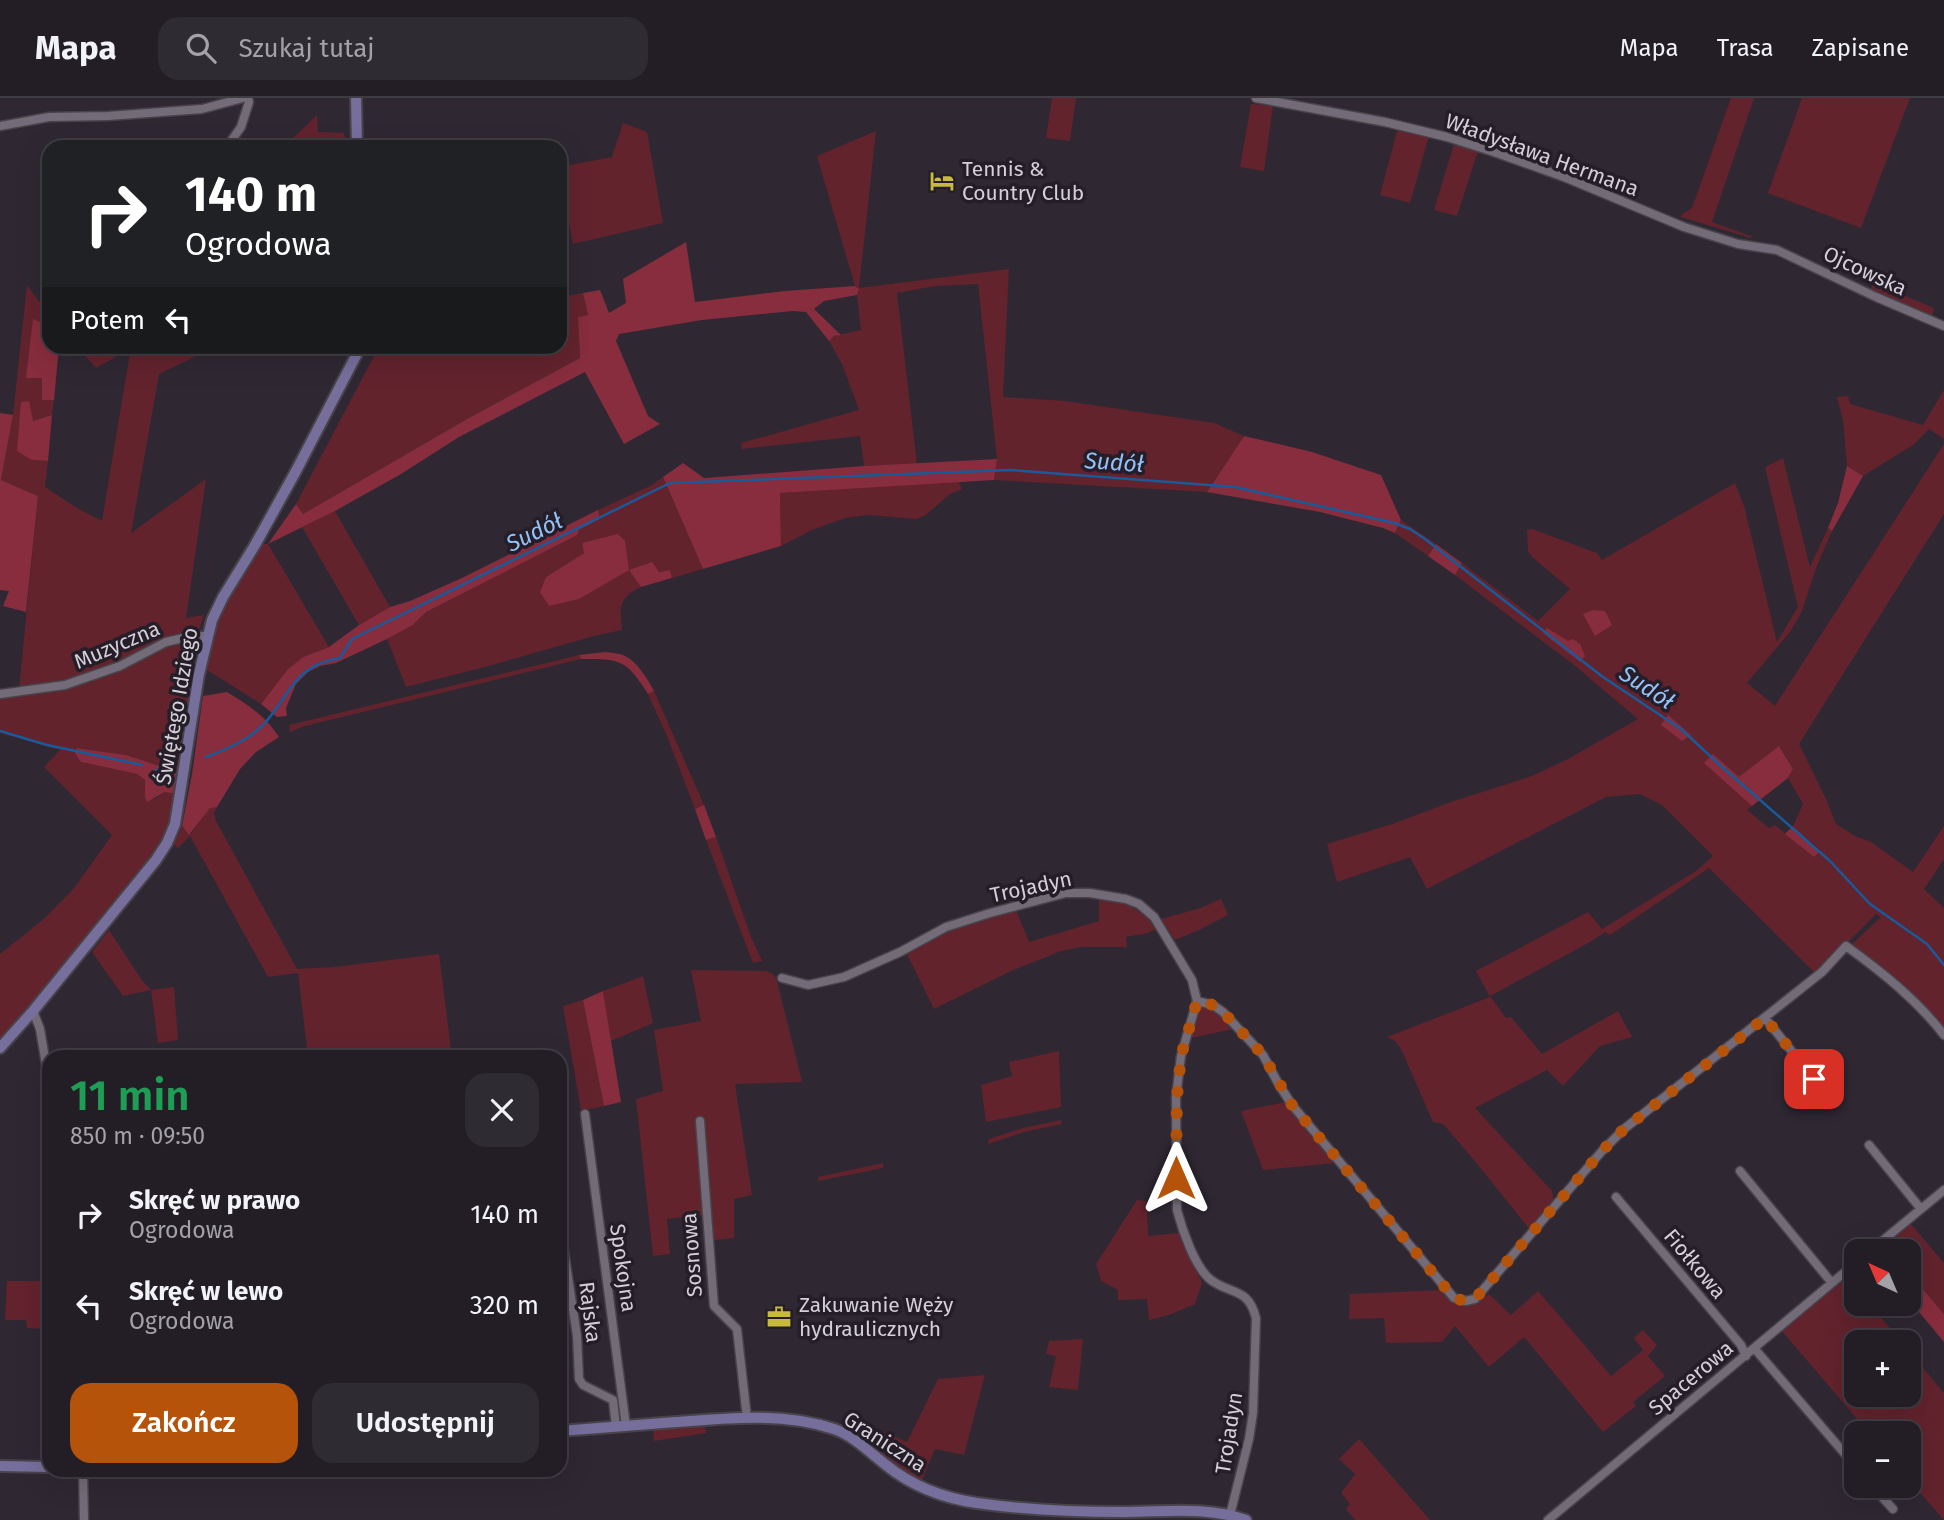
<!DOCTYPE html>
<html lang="pl">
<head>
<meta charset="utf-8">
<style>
  :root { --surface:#231e26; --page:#2f2b32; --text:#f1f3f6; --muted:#a3a2a7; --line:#403c43; --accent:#b45309 }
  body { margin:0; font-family:"Fira Sans",sans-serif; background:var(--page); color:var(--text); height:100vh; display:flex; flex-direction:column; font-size:26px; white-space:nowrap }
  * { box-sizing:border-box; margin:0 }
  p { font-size:23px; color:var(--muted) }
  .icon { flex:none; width:38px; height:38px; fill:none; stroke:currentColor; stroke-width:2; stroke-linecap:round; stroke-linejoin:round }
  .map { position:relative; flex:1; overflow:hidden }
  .sheet { position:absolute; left:42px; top:952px; width:525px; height:427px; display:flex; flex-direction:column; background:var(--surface); border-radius:21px; box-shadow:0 7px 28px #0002,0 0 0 2px var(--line) }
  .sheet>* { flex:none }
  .top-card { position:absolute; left:42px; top:42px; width:525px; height:214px; border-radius:21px; box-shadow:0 7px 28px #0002,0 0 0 2px var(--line); background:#202124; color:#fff; overflow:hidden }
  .needle { width:46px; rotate:316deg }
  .buttons { position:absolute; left:1844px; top:1141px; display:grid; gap:14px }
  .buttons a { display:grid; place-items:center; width:77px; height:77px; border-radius:14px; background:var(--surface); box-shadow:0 7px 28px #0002,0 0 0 2px var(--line); font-size:35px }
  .pin { position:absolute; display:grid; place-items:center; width:60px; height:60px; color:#fff; margin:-30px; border-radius:14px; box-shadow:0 4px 10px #0006 }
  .me { position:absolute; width:77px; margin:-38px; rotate:0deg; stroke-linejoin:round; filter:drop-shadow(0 0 5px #0008) }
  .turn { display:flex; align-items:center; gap:24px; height:147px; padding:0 28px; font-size:32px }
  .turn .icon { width:91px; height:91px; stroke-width:2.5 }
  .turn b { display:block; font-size:49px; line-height:60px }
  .then { display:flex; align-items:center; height:66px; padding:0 28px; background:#0003; gap:14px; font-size:26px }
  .round { display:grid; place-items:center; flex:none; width:74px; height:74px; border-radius:21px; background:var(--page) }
  .summary { display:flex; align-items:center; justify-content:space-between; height:119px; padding:0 28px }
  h1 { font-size:42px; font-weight:600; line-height:52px; color:#1e9e55 }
  .cta { display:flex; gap:14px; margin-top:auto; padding:14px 28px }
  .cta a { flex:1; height:80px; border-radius:21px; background:var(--accent); color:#fff; font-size:28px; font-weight:600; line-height:80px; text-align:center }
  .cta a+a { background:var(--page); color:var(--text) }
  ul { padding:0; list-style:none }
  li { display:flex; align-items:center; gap:21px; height:91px; padding:0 28px }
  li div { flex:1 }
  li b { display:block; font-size:26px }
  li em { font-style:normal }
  header { display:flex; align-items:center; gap:42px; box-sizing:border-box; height:98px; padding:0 35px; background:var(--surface); border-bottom:2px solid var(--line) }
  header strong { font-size:33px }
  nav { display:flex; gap:38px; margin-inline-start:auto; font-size:24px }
  .search { width:490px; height:63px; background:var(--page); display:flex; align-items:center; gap:18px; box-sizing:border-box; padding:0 24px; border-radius:21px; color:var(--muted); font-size:26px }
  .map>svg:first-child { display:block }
  .green { fill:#62232d; fill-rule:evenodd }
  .forest { fill:#872d3d }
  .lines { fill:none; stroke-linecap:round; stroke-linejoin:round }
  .stream { stroke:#195a9b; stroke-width:2.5 }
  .street-casing { stroke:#48434b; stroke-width:11 }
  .secondary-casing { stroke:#48434b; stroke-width:14 }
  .street { stroke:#736b78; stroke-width:8 }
  .secondary { stroke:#766f9c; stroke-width:10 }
  .route { stroke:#b45309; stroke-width:12; stroke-dasharray:0 21.6 }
  .labels { text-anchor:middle; stroke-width:7; stroke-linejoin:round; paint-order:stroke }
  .street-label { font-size:21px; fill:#d4d0d7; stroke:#251e29 }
  .poi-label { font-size:21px; fill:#d4d0d7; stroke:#251e29; text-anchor:start }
  .water-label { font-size:23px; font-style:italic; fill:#93c2f8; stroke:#251e29 }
</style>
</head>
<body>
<header>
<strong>Mapa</strong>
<div class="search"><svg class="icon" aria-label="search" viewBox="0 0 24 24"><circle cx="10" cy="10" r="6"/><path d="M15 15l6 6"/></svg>Szukaj tutaj</div>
<nav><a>Mapa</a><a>Trasa</a><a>Zapisane</a></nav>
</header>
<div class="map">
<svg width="1944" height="1422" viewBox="0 0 1944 1422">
  <rect width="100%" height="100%" fill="#2f2833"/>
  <path class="green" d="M1052,0H1076L1070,43L1046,40Z
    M1731,0H1754L1712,124L1753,139L1751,140L1681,119L1682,116L1692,110Z
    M1802,0H1910L1861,130L1768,95Z
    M1251,6L1273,8L1264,73L1240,69Z
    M317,17L318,34L344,35L347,49H288L291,42Z
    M623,25L647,34L663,125L573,146L560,78V69L612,59Z
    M1398,30L1429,38L1410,105L1380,97Z
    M876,33L859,190L1009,171L1003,299L1065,303L1214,325L1244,338L1207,394L994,382L997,361L978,186L935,188L897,195L917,366L864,368L860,338L742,351L741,345L859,312L842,266L829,243L834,238L861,232L857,197L859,191L855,188L817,58Z
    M1454,46L1478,53L1457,118L1434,112Z
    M1874,185L1934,210L1932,218L1870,193Z
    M27,187L49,217V239L43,238L26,280H42V301L54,302L52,317L33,323L32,362L48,363L45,389L77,410L102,423L131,249H215L159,276L131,435L206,381L186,520L204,517L198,535L117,567L57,586L19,591L38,398L1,382L13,317Z
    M583,195L588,217L578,219L580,260L467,321L303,416L296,406L374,258L400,249L560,248V199Z
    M77,249H124L114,260L96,270Z
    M1944,292V341L1929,331L1913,347L1863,378L1847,368L1843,322L1837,299L1848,298L1850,306L1923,327Z
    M1944,346V416L1799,646L1827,703L1836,726L1855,738L1871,744L1913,774L1944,728V761L1924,791L1944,810V934L1850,848L1881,819L1876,816L1816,876L1709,770L1610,837L1605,834L1590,844L1490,898L1506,920L1511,919L1542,956L1618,913L1632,939L1600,948L1563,988L1547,972L1475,1010L1552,1093L1554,1103L1531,1133L1474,1062L1443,1026L1433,1024L1401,951L1395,943L1387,939L1490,899L1476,873L1588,814L1602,831L1696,773L1713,758L1662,707L1640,696L1606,699L1427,791L1410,759L1337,784L1327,746L1392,726L1451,704L1532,678L1568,661L1638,621L1574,567L1455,477L1462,465L1538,523L1570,491L1532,459L1528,453L1527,432L1532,431L1597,455L1602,462L1735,385L1744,408L1777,544L1798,509L1765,369L1783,360L1810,469L1828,430L1832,433L1816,470L1802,513L1790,534L1747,585L1775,608ZM1780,649L1793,671L1788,680L1803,706L1793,728L1820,752L1814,759L1775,727L1769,730L1747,712L1752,708L1705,665L1713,657L1739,680Z
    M663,379L703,471L672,480L670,472L659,474L630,472L641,489C618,500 620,509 622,532L594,538L485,569L406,589L387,541L413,527L426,514L600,421L598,412L652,387ZM583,445L629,472L546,479L584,455Z
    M958,383L962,391L950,396L926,417L916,421L868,417L845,420L812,432L781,448L780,395Z
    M335,413L390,509L359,527L302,429Z
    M1401,422L1436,446L1428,458L1395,435Z
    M263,446H268L329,549L303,559L288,571L261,606L207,572L213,538L227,502Z
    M180,543L186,554L195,562L179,674L126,657L77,650L81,664L137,676L145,682V699L155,701L165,694L177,696L169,730L159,751L31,909L0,944V856L45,820L75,789L112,737L44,669L60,652L0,635V597L41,594Z
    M579,557L581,561L305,628L290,634L289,627Z
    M654,593L704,707L695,711L667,638L648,596Z
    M210,709H217L214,715L216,723L297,871L334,869L439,856L452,959H308L298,875L268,879L190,738L178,750L174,746L182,728L190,737Z
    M716,739L751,839L762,863L753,865L706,742Z
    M1099,801C1125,805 1140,808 1156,831L1148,835L1126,839L1127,849H1081L1061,853L1011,873L934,911L906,854L945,834L976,822L1016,812L1029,844L1099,823Z
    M1221,801L1228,817L1199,832L1175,842L1161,821L1201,810Z
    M109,832L141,881L151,892L174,889L178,942L158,945L151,892L123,898L92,854Z
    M691,872L766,873L773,876L776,880L802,984L735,986L752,1097L734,1101V1140L706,1143L703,1117L667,1121L670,1156L653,1158L636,1001L663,993L654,932L701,923Z
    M643,878L653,925L611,943L603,893Z
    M583,902L604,1008L581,1013L563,908Z
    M1201,909C1215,912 1225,919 1233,931L1191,940L1198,912Z
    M1059,953L1061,1009L986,1024L981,987L1012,978L1009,964Z
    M1286,1004L1336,1065L1263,1072L1241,1013Z
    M1061,1022L1062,1026L1024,1034L988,1046L989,1041L1023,1030Z
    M883,1065V1070L818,1083V1079Z
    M1137,1102L1147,1103L1148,1138L1179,1135L1202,1185L1195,1206L1169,1217L1149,1222L1147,1201L1118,1202V1192L1101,1183L1096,1166Z
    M1910,1125L1944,1165V1216L1909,1175V1153H1891L1885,1146Z
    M1846,1178L1857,1191V1206H1869L1902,1244H1857V1297H1909V1253L1944,1295V1422L1909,1382V1335H1869L1781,1232Z
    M7,1183H49V1231L27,1230L26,1222H5Z
    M1444,1192L1461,1207L1478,1203L1489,1196L1511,1217L1538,1193L1611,1278L1643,1252L1634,1240L1643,1232L1657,1247L1648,1258L1665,1278L1633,1304L1636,1308L1603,1334L1524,1239L1489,1269L1455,1228L1442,1244L1386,1245L1384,1220L1349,1221L1350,1196Z
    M1083,1241L1078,1292L1049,1289L1056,1258L1046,1256L1049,1243Z
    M985,1277L964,1357L935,1351L921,1384L855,1336L863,1325L907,1344L938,1281Z
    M705,1329L706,1335L654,1343L653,1331Z
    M1359,1341L1430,1422H1355L1346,1411L1350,1406L1341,1395L1355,1376L1339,1361Z"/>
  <path class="forest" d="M686,144L695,204L785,193L855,188L859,191L857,197L824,203L814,211L841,237L834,238L829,243L806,214L793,213L702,222L619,236L616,243L648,318L660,326L624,346L585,274L459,339L401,376L335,413L268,446L296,406L303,416L467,321L580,260L578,219L588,217L583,195L600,192L609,215L626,205L623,181Z
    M33,221L40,224L43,238L49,239V248L59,249L54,302H42V280H26Z
    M29,303L33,323L52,317L48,363L32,362L17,353L21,304Z
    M0,315L13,317L1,382L38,398L26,514L3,508L9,493L0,492Z
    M1244,338L1312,354L1381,377L1401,422L1395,435L1383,430L1320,414L1207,394Z
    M997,361L994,382L780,395L781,448L703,471L663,379L683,365L704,380L864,368Z
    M1847,368L1863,378L1832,433L1828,430L1838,405Z
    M598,412L600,421L579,432L577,437L426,514L413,527L387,541L336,565L320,568L308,574L296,586L286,610L287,618L277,619L261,606L288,571L303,559L329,549L359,527L390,509L410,503L462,480Z
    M618,436L625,443L629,472L652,464L659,474L670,472L672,480L641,489L629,472L579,501L549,508L540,494L546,479L584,455L582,445Z
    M1436,446L1462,465L1455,477L1428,458Z
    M1593,512L1605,513L1612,527L1595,538L1583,516Z
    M1547,530L1568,543L1573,541L1580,546L1585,558L1580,564L1543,535Z
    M605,554C610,555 618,555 623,557C637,563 647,580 654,593L648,596C626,561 620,561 581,561L579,557Z
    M227,594C249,608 265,617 279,639L256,654L240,671L217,709L210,710L189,737L182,728L192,676L203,598Z
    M1668,617L1691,637L1682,643L1661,627Z
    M1779,648L1793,671L1788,680L1752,708L1704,665L1713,656L1739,679Z
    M77,650L126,657L179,674L177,696L165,694L147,704L145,699V682L137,676L81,664L75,655Z
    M704,707L716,739L706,742L695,711Z
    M1793,728L1820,753L1814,759L1785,736Z
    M603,893L621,1004L604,1008L583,902Z
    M1909,1175L1944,1216V1244L1909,1202Z"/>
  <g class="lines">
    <path class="stream" d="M0,633L47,647L142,667
      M206,659C227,651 247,643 263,627C291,597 292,568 340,560L352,541L670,385L1010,372L1235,389L1394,425L1410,431L1425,441L1603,579L1681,631L1721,668L1830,763L1870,806L1927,846L1944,867
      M156,672L171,674"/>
    <g class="street-casing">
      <path id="street" d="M1256,0L1385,24L1447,39L1491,53L1564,79L1684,129L1738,146L1777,152L1876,199L1944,228
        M0,28L49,19L108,18L202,11L243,0
        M227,49L241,29L249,4L248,0
        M0,596L65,587L120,568L166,544L192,538H207
        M782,880L808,887L844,879L900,854L946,829L990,815L1066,795H1090L1126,801L1139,806L1154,819L1192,882L1197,903L1181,958L1176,999L1177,1112C1182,1131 1195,1170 1211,1182C1231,1197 1248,1189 1256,1220L1253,1315L1249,1341L1230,1417
        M1197,903L1213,907L1223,914L1263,957L1278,985L1292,1007L1454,1200L1465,1203L1475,1201L1602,1053L1624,1031L1822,874L1846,848C1882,874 1917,902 1944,937
        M33,913L40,931L49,984
        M1765,920L1814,981
        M585,1016L626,1328
        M700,1023L714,1208L737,1231L747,1320
        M1869,1047L1921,1111
        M1740,1073L1832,1185
        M1616,1099L1741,1247L1746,1258
        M560,1127L577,1238L579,1281L583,1287L613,1302L616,1329
        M1870,1153L1944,1092
        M1754,1250L1857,1370
        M83,1372L84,1422
        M1872,1388L1893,1411
        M1548,1422L1857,1164"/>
    </g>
    <g class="secondary-casing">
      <path id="secondary" d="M356,0L357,49
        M0,950L33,913L156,762L167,745L175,726L199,576L212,522L223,499L255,447L296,373L361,248
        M560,1333C599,1330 637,1327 676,1324C728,1320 784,1314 834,1331C854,1338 869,1354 886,1367C913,1389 943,1400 977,1405C1026,1412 1076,1414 1125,1414C1165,1414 1207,1408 1246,1422
        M0,1368L49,1369"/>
    </g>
    <use href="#street" class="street"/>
    <use href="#secondary" class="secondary"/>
  </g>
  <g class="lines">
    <path class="route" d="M1176,1080L1177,999L1181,958L1197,903L1213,907L1223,914L1263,957L1292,1007L1454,1200L1465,1203L1475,1201L1602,1053L1624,1031L1765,920L1814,981"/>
  </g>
  <defs>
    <g id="hotel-bare" transform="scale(1.89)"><path d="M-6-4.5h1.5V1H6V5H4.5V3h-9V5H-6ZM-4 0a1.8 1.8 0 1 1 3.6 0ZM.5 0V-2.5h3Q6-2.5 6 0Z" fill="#c8bb3b" stroke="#251e29" stroke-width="2.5" paint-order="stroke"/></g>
    <g id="office-bare" transform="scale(1.89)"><path d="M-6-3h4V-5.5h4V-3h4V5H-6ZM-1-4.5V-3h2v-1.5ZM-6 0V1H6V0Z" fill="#c8bb3b" stroke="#251e29" stroke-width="2.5" paint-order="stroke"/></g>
  </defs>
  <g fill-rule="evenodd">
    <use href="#hotel-bare" x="942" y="83"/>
    <use href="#office-bare" x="779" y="1219"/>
  </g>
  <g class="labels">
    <g class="street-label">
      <text transform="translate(1542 57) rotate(20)" y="7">Władysława Hermana</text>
      <text transform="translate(1865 173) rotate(25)" y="7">Ojcowska</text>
      <text transform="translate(117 547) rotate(-23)" y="7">Muzyczna</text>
      <text transform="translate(177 608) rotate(-80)" y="7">Świętego Idziego</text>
      <text transform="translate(1031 789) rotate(-12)" y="7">Trojadyn</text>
      <text transform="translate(692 1157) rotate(-94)" y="7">Sosnowa</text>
      <text transform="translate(1695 1166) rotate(50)" y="7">Fiołkowa</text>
      <text transform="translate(623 1170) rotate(82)" y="7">Spokojna</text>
      <text transform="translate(590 1214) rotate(83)" y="7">Rajska</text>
      <text transform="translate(1691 1280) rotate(-40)" y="7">Spacerowa</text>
      <text transform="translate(1229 1335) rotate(-81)" y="7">Trojadyn</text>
      <text transform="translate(885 1344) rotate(33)" y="7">Graniczna</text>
    </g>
    <g class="poi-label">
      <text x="962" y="78">Tennis &amp;<tspan x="962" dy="24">Country Club</tspan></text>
      <text x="799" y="1214">Zakuwanie Węży<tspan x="799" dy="24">hydraulicznych</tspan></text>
    </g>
    <g class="water-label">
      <text transform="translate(1114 364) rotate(4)" y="8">Sudół</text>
      <text transform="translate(534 434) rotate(-26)" y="8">Sudół</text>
      <text transform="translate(1647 589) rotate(33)" y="8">Sudół</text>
    </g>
  </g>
</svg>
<div class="buttons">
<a><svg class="needle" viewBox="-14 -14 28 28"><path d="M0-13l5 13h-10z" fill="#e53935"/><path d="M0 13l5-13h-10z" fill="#a3a2a7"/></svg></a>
<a>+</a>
<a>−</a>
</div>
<div class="pin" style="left:1814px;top:981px;background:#d93025"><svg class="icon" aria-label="arrive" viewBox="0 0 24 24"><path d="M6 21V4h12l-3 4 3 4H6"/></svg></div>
<svg class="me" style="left:1176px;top:1080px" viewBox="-20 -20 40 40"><path d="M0-17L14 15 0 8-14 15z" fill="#b45309" stroke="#fff" stroke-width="4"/></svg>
<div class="top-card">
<div class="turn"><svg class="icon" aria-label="right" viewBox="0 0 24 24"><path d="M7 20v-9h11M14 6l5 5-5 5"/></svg><div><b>140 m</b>Ogrodowa</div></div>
<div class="then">Potem<svg class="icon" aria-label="left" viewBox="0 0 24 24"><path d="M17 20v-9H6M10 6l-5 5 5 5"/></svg></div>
</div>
<section class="sheet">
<div class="summary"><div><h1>11 min</h1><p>850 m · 09:50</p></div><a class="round"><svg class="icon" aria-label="close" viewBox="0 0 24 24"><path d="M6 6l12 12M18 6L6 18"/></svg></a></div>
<ul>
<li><svg class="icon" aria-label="right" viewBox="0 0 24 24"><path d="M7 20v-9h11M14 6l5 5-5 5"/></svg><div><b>Skręć w prawo</b><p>Ogrodowa</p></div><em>140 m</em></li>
<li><svg class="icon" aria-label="left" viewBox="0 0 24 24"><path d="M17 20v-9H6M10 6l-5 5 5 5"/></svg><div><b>Skręć w lewo</b><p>Ogrodowa</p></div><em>320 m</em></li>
</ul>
<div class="cta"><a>Zakończ</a><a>Udostępnij</a></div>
</section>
</div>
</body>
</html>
